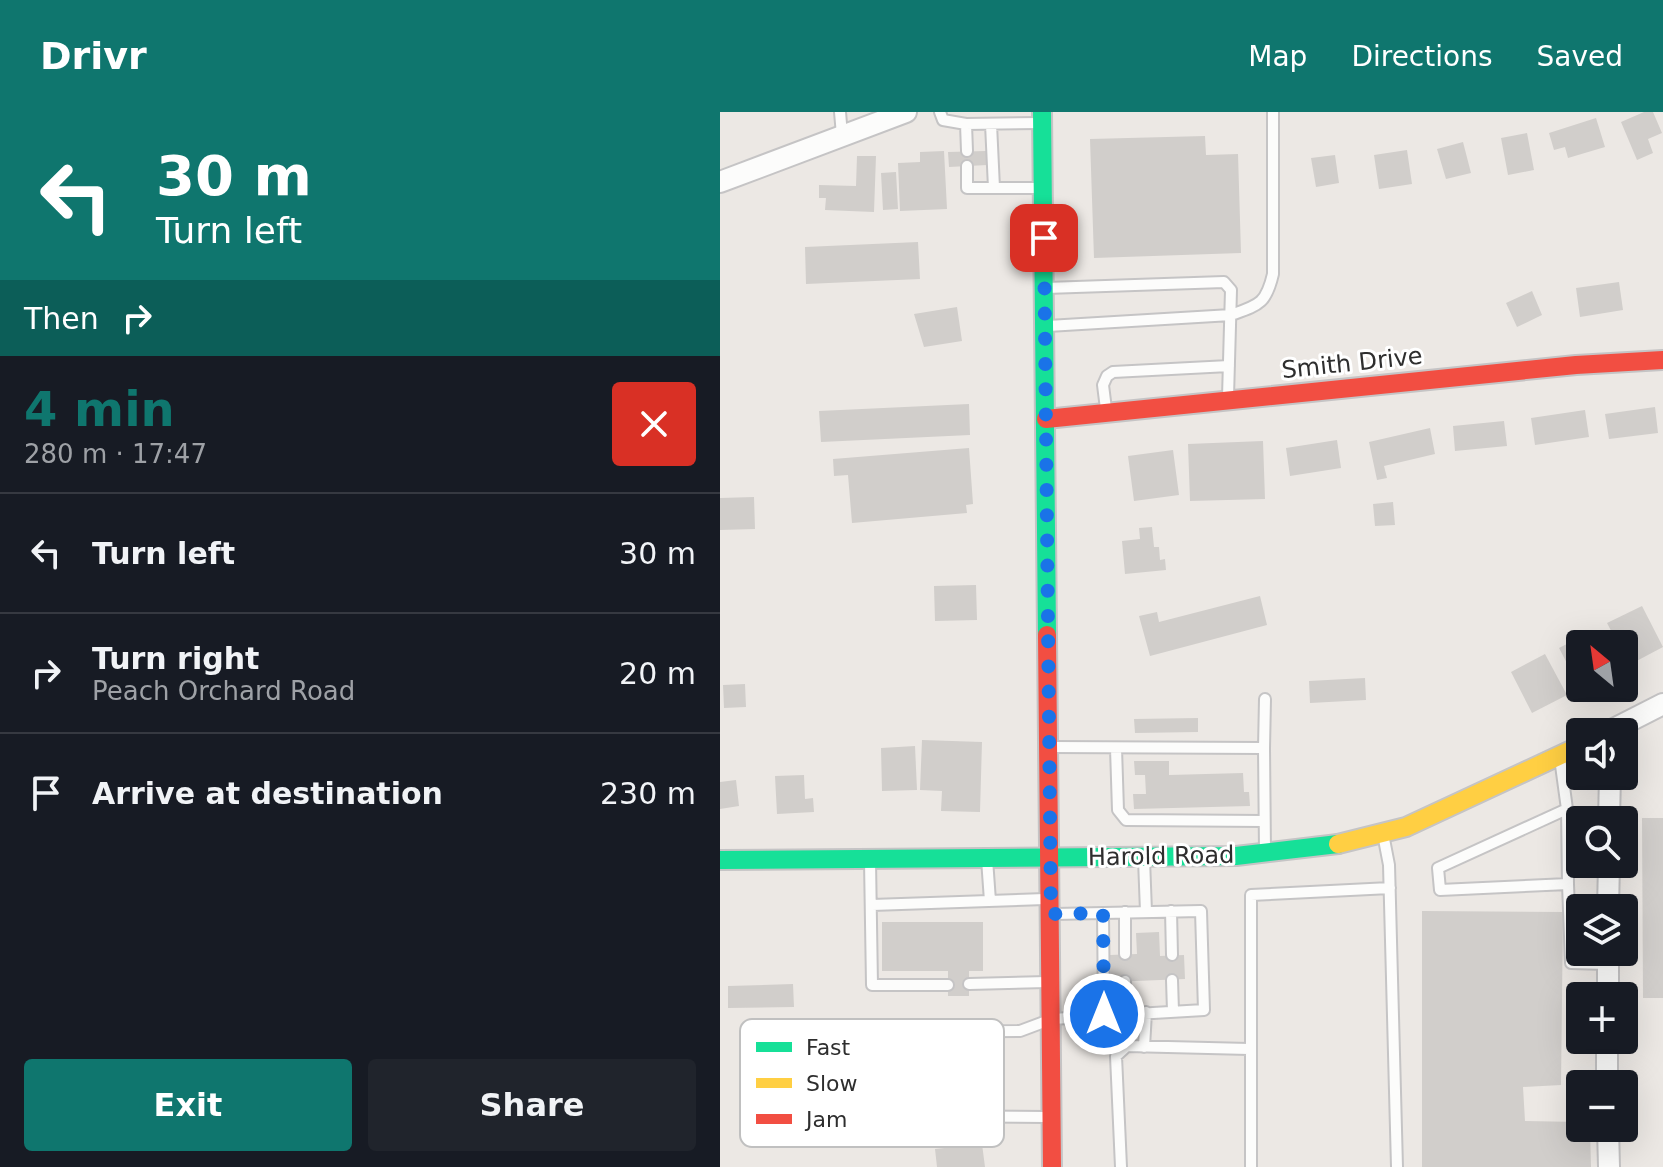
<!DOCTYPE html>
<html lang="en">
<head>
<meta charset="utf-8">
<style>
  :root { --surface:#171b24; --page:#20242c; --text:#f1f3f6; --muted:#9ea1a6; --line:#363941; --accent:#0f766e }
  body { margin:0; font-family:"DejaVu Sans",sans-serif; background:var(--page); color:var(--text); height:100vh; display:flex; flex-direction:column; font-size:30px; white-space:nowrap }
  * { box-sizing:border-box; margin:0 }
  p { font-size:26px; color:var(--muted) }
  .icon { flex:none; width:44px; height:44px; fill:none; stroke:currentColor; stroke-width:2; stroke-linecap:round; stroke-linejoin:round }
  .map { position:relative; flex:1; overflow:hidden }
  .panel { display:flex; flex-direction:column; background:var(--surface); width:720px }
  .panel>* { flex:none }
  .banner { background:#0f766e; color:#fff; overflow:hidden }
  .needle { width:52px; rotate:331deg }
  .fabs { position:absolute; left:846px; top:518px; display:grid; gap:16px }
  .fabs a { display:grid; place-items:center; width:72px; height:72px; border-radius:8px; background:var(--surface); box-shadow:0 8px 32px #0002; font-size:40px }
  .pin { position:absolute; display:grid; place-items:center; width:68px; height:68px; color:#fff; margin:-34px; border-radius:16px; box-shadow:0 4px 12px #0006 }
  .me { position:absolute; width:88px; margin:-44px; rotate:0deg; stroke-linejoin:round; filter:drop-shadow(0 0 6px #0008) }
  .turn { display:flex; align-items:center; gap:28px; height:168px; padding:0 24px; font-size:36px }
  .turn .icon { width:104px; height:104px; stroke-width:2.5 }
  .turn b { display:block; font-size:56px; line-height:68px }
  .then { display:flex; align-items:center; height:76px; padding:0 24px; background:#0003; gap:16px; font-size:30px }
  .round { display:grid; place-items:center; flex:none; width:84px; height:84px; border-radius:8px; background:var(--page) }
  .head { display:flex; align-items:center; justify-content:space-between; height:136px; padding:0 24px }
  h1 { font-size:48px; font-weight:700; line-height:60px; color:var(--accent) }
  .primary-button { display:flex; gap:16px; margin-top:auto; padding:16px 24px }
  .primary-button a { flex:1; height:92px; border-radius:8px; background:var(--accent); color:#fff; font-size:32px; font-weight:700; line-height:92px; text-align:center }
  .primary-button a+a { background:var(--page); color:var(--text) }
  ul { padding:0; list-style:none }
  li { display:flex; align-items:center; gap:24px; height:120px; padding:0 24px; border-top:2px solid var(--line) }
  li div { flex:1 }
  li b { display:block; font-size:30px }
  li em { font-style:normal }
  header { display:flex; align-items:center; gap:48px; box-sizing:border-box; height:112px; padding:0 40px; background:var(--accent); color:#fff }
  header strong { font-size:38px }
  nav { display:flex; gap:44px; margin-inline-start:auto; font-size:28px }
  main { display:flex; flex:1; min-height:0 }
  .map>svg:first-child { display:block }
  .building { fill:#d1cecb }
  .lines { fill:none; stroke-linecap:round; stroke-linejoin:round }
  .lane-casing { stroke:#c5c4c5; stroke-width:14 }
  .street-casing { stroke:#c5c4c5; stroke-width:24 }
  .fast-casing { stroke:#c5c4c5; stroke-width:22 }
  .slow-casing { stroke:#c5c4c5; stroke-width:22 }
  .jam-casing { stroke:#c5c4c5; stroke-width:22 }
  .lane { stroke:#fcfcfb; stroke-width:10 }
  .street { stroke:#fcfcfb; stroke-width:20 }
  .fast { stroke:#16e098; stroke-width:18 }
  .slow { stroke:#ffcf43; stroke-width:18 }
  .jam { stroke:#f24e42; stroke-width:18 }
  .route { stroke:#1a73e8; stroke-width:14; stroke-dasharray:0 25.2 }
  .labels { text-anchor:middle; stroke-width:6; stroke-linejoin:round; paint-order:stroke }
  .street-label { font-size:24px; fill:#2e2e2e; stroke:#fff }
  .key { fill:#fff; stroke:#c0c0c0; stroke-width:2 }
  .key-label { font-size:22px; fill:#2e2e2e }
</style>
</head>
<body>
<header>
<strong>Drivr</strong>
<nav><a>Map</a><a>Directions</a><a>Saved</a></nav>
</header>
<main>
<section class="panel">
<div class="banner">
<div class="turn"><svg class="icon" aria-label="left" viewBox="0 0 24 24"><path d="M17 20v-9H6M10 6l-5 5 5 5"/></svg><div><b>30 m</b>Turn left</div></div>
<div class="then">Then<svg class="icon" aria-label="right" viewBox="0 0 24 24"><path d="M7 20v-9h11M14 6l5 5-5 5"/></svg></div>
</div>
<div class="head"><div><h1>4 min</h1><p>280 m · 17:47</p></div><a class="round" style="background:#d93025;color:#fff"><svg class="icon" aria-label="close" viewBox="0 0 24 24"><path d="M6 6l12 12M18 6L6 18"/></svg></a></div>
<ul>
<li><svg class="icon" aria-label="left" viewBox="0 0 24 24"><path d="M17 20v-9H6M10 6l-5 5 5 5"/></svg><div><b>Turn left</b></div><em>30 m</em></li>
<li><svg class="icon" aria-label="right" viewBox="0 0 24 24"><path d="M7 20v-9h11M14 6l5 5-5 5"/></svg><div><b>Turn right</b><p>Peach Orchard Road</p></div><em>20 m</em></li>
<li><svg class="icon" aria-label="arrive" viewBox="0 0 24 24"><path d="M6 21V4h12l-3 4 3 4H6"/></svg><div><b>Arrive at destination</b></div><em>230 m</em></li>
</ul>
<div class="primary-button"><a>Exit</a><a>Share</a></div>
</section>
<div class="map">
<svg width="943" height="1055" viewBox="0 0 943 1055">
  <rect width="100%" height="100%" fill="#ece8e4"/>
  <path class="building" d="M924,0H933L942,21L928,27L933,41L917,48L901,10Z
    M876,6L885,35L848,46L845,35L834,38L829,21Z
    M807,21L814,58L788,63L781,26Z
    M485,24L486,43L518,42L521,141L374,146L370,27Z
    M743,30L751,61L726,67L717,37Z
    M687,38L692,72L659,77L654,43Z
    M224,39L227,97L180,99L178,51L200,50V40Z
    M266,39L267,53L229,55L228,40Z
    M615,43L619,71L596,75L591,46Z
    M137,44H156L154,100L105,98L106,86H99V73L136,74Z
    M176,60L178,97L163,98L161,61Z
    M198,130L200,167L86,172L85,135Z
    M899,170L903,198L860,205L856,176Z
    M812,179L822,203L797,215L786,191Z
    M237,195L242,229L204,235L194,202Z
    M249,292L250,323L101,330L99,299Z
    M935,295L938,321L889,327L885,302Z
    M865,298L869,325L815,333L811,306Z
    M784,309L787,334L735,339L733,314Z
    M710,316L715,342L664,354L667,366L657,368L649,330Z
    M617,328L621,356L570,364L566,336Z
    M543,329L545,387L470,389L468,332Z
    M249,336L253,392L246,393L247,401L132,411L128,363L114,364L113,347Z
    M453,338L459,383L414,389L408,344Z
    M34,385L35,417L0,418V386Z
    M673,390L675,413L655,414L653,392Z
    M432,415L434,435H439L440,448L445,447L446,458L405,462L402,429L420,427L419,416Z
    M256,473L257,508L215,509L214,474Z
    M540,484L547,513L430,544L419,504L437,500L439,510Z
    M922,494L943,535L909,553L904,532H898L887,511Z
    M874,518L881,532H860V576L839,536Z
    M825,542L847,583L812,601L791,560Z
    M645,566L646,588L590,591L589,569Z
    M25,572L26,595L4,596L3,573Z
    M478,606V620L415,621L414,607Z
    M202,628L262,630L260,700L221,699L222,679L200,678Z
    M195,634L197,678L162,679L161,636Z
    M414,649H449V663L523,661L524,680H529L530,694L414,697L413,682H426L425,663H415Z
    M84,663L85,687L93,686L94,700L57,702L55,664Z
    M16,668L19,694L0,697V670Z
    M922,706H943V886H923Z
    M702,799L843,800L841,973L803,975L805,1009L860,1010V1016H870L871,1055H702Z
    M162,810H263V859H249V884H228V859H162Z
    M439,820L440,844L464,843L465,867L391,870L390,843L417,842L416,821Z
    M73,872L74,895L8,896V874Z
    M262,1032L265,1055H217L215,1037Z"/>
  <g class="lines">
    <g class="lane-casing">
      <path id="lane" d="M120,0L122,23
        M220,0L223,8L246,12L320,11
        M246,12L247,39
        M271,12L274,76
        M247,54V76H319
        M326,176L504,170L511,178L508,285
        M328,214L511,203C539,193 546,192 553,162V0
        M386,297L383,273L387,264L393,260L509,254
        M331,635L544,636L545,739
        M396,636L398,698L406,708L544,709
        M544,636L545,587
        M840,646L847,697L848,772L720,778L718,756L847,697
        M663,722L669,753L677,1055
        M267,747L270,789
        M424,747L426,800
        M150,749L152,873H228
        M848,772L851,851L888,852
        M152,793L325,787
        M451,799L452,843
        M383,801L384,902
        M405,842V800
        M452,868L453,899
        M405,869L406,901
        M249,872L327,870
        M424,935L426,900
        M326,1005L178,1004C140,989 134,936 171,920L300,919L332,907L484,898L481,799L335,802
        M401,1055L396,944L407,934L529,937
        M531,1055V783L670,776"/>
    </g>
    <g class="street-casing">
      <path id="street" d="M0,70L186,0
        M888,620L943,592
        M889,708L890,664
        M888,796L889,752
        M888,884V840
        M887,972V928
        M888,1016L889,1055"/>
    </g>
    <g class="fast-casing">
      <path id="fast" d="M322,0L327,523
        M0,748L516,744L618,732"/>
    </g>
    <g class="slow-casing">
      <path id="slow" d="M618,732L686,715L860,634"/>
    </g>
    <g class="jam-casing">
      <path id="jam" d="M326,307L856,253L943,248
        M327,523L332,1055"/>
    </g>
    <use href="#lane" class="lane"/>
    <use href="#street" class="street"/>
    <use href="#fast" class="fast"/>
    <use href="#slow" class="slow"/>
    <use href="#jam" class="jam"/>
  </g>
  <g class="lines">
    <path class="route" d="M324,126L331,802L383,801L384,902"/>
  </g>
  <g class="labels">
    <g class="street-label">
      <text transform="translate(632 251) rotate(-6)" y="8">Smith Drive</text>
      <text transform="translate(441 744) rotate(-1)" y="8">Harold Road</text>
    </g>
  </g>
  <rect x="20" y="907" width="264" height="128" rx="12" class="key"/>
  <rect x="36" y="930" width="36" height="10" fill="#16e098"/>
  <rect x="36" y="966" width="36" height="10" fill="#ffcf43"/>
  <rect x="36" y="1002" width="36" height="10" fill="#f24e42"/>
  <g class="key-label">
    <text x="86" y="943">Fast</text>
    <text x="86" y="979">Slow</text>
    <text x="86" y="1015">Jam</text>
  </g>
</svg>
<div class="fabs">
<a><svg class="needle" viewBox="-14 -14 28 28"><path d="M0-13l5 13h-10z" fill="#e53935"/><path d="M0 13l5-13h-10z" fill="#9ea1a6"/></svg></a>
<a><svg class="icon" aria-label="sound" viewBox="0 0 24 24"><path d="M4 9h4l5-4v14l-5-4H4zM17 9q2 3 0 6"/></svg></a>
<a><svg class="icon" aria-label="search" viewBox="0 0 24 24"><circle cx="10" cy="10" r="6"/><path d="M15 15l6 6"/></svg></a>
<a><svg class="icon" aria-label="layers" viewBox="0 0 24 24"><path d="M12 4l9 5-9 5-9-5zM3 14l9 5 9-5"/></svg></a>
<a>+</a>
<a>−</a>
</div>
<div class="pin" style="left:324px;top:126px;background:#d93025"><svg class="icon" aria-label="arrive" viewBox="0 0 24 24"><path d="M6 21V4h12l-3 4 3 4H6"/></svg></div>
<svg class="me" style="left:384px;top:902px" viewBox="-20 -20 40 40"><circle r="17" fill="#1a73e8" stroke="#fff" stroke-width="3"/><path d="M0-11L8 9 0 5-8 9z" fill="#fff"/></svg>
</div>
</main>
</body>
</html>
